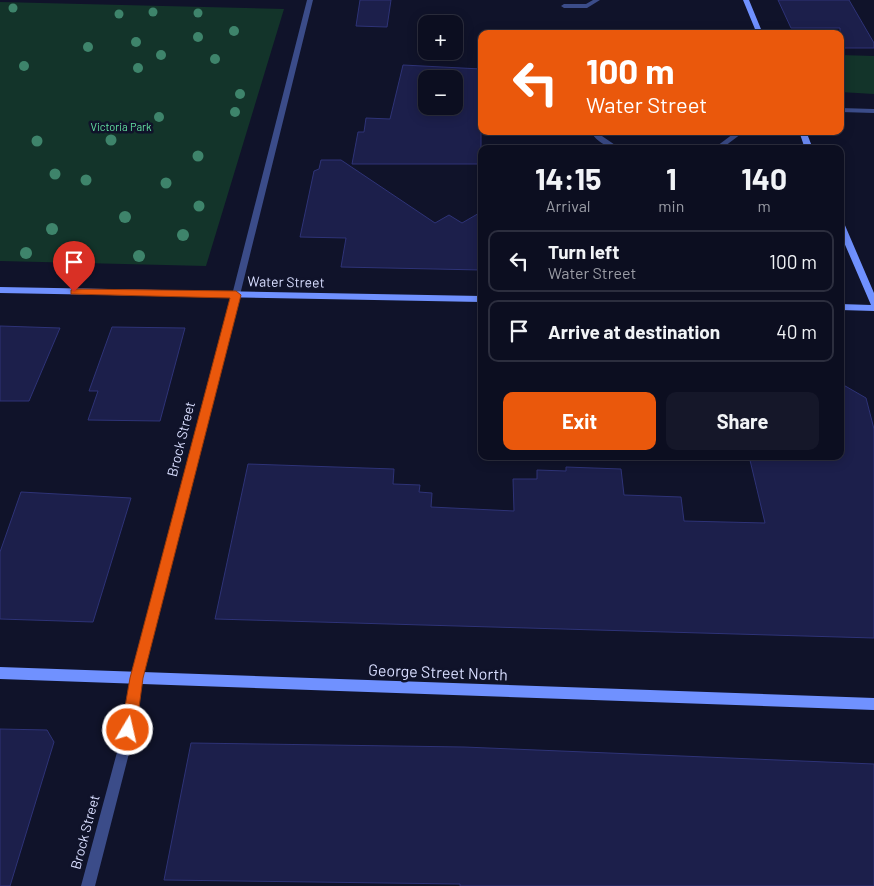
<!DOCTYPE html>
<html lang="en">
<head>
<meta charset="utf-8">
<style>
  :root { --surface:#0c0e20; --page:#151729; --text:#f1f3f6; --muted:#9a9ca5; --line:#2c2e3e; --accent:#ea580c }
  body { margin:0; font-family:Barlow,sans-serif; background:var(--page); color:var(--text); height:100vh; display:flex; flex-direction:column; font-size:19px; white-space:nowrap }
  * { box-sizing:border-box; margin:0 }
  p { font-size:16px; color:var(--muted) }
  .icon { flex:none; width:28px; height:28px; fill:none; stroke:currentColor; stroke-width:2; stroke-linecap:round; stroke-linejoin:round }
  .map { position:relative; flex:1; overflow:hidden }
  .side { position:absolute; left:478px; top:145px; width:366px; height:315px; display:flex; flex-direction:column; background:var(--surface); border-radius:10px; box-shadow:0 2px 12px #0003,0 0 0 1px var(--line) }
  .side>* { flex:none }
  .guide { position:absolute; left:478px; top:30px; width:366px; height:105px; border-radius:10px; box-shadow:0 2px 12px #0003,0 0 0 1px var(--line); background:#ea580c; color:#fff; overflow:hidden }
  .buttons { position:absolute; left:418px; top:15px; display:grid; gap:10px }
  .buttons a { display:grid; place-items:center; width:45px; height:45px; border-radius:10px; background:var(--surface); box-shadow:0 2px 12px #0003,0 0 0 1px var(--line); font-size:25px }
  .pin { position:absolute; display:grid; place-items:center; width:42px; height:42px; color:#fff; margin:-51px -21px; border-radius:50% 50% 50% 0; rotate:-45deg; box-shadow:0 0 5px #0007 }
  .pin .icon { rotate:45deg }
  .me { position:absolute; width:55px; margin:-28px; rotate:9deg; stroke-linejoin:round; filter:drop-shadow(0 0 4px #0008) }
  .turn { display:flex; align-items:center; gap:18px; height:105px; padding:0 25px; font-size:22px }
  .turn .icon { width:65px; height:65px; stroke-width:2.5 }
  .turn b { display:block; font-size:35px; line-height:42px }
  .eta { display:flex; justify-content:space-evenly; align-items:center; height:85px; text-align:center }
  .eta b { font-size:30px; font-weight:700; line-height:35px }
  .primary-button { display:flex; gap:10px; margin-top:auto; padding:10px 25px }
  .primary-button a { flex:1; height:58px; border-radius:10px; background:var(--accent); color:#fff; font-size:20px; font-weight:700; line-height:58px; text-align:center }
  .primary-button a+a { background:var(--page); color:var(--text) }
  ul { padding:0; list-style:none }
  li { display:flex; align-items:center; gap:15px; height:62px; margin:0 10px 8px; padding:0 15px; border:2px solid var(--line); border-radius:10px }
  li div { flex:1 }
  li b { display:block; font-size:19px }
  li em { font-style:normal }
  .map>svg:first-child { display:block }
  .green { fill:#13342a }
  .building { fill:#1c1f4b; stroke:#2e3377; fill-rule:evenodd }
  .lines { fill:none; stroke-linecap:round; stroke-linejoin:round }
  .service { fill:#3b4c89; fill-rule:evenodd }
  .minor { fill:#3b4c89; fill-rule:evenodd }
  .tertiary { fill:#3b4c89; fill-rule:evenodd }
  .secondary { fill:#7091ff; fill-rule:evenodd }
  .tree { fill:#3e846b }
  .route { fill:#ea580c; stroke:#983908 }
  .labels { text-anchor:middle; stroke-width:5; stroke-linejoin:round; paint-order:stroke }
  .far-park-label { font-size:11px; fill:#63e1a1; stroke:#10132a }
  .street-label { font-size:14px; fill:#d9deff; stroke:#10132a }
  .near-street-label { font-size:16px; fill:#d9deff; stroke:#10132a }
</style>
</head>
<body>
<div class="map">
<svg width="874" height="886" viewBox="0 0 874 886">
  <rect width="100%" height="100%" fill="#10132a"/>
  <path class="green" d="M0,2L284,9L206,266L0,261Z
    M840,55L874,56V94L840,92Z"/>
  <path class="building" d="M360,0H391L387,27L356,26Z
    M778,0H849L874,43V48H840V28H791Z
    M403,65L481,69V164H352L358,132H364L366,118L390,119ZM426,79H454V106H426Z
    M321,160H341L435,223L449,215L462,223L481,212V270L341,267L346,238L300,237L314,171L319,169Z
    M0,326L60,328L29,401H0Z
    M112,327L185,328L160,421L88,420L98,391H89Z
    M840,383L866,398L874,429V638L215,619L248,464L394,469L393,484L420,485L419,492L432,493L431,507L514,511L513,479H537V470L566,471V467L621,469L624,495L681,497L684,521L765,523L749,456H840Z
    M21,492L131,498L93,622L0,619V552Z
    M0,729L47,730L54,742L10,886H0Z
    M191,743L464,747L874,764V886H460V884L164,880Z"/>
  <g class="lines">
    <path class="service" d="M593,0H600L587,8H564L561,6L564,4H586Z
      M591,131H599V134L621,149C611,149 595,142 591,131Z
      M737,131H745L721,149H713Z
      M765,131H805L806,132L802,134L768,133Z"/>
    <path class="minor" d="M307,0H313L240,295L236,298L232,295Z
      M840,108L874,109V113L840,112Z
      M136,672L140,674L142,678L135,730L95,886H81L123,730L130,678L132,674Z"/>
    <path class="tertiary" d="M236,292L240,295L142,678L140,682L136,684L132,682L130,678L232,295Z"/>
    <path class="secondary" d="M743,0H749L763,34H757Z
      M799,131H806L813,149H805Z
      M840,221L844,223L874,293V311L840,310V304L871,305L840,233Z
      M0,287L481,296V302L0,293Z
      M0,667L874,698V710L0,679Z"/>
  </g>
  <g class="tree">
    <circle cx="13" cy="8" r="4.5"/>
    <circle cx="153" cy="12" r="4.5"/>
    <circle cx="198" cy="13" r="4.5"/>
    <circle cx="119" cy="14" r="4.5"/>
    <circle cx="234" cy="31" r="5"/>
    <circle cx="198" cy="37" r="5"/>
    <circle cx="136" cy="42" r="5"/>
    <circle cx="88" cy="47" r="5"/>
    <circle cx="161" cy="55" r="5"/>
    <circle cx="215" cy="59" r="5"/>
    <circle cx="24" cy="66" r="5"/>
    <circle cx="138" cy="68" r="5"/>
    <circle cx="240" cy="94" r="5"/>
    <circle cx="235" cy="112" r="5"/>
    <circle cx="159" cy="117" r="5"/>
    <circle cx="111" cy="140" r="5.5"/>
    <circle cx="37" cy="141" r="5.5"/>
    <circle cx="198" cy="156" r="5.5"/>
    <circle cx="55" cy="174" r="5.5"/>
    <circle cx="86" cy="180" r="5.5"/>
    <circle cx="166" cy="183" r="5.5"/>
    <circle cx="199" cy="206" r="5.5"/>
    <circle cx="125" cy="217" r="6"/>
    <circle cx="52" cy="229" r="6"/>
    <circle cx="183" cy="235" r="6"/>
    <circle cx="65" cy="251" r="6"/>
    <circle cx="26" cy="253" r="6"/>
    <circle cx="139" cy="256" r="6"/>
  </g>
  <path class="route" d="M74,289L236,291L241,295L143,678L136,730L134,735L128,737L123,735L121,730L130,678L230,298L71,294V290Z"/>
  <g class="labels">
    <g class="far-park-label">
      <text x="121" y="131">Victoria Park</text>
    </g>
    <g class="street-label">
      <text transform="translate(286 282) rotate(1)" y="5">Water Street</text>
      <text transform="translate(181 439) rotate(-76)" y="5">Brock Street</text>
      <text transform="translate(85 832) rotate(-75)" y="5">Brock Street</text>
    </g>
    <g class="near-street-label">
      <text transform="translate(438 672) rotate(2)" y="6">George Street North</text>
    </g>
  </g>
</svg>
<div class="buttons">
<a>+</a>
<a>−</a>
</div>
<div class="pin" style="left:74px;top:292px;background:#d93025"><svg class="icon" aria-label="arrive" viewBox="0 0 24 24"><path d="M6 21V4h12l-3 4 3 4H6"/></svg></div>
<svg class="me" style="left:128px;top:730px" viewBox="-20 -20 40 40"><circle r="17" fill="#ea580c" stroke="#fff" stroke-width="3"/><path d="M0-11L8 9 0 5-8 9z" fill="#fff"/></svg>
<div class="guide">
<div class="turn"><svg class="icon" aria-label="left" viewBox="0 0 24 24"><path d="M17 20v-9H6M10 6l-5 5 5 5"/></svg><div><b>100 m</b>Water Street</div></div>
</div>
<section class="side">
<div class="eta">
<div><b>14:15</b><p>Arrival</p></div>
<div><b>1</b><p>min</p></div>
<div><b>140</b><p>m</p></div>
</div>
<ul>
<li><svg class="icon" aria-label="left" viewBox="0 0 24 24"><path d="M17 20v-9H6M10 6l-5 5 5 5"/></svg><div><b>Turn left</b><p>Water Street</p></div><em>100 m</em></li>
<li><svg class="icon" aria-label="arrive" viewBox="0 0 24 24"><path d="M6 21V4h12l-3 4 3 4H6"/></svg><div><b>Arrive at destination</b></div><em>40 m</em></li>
</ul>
<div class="primary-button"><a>Exit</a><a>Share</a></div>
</section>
</div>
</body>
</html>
